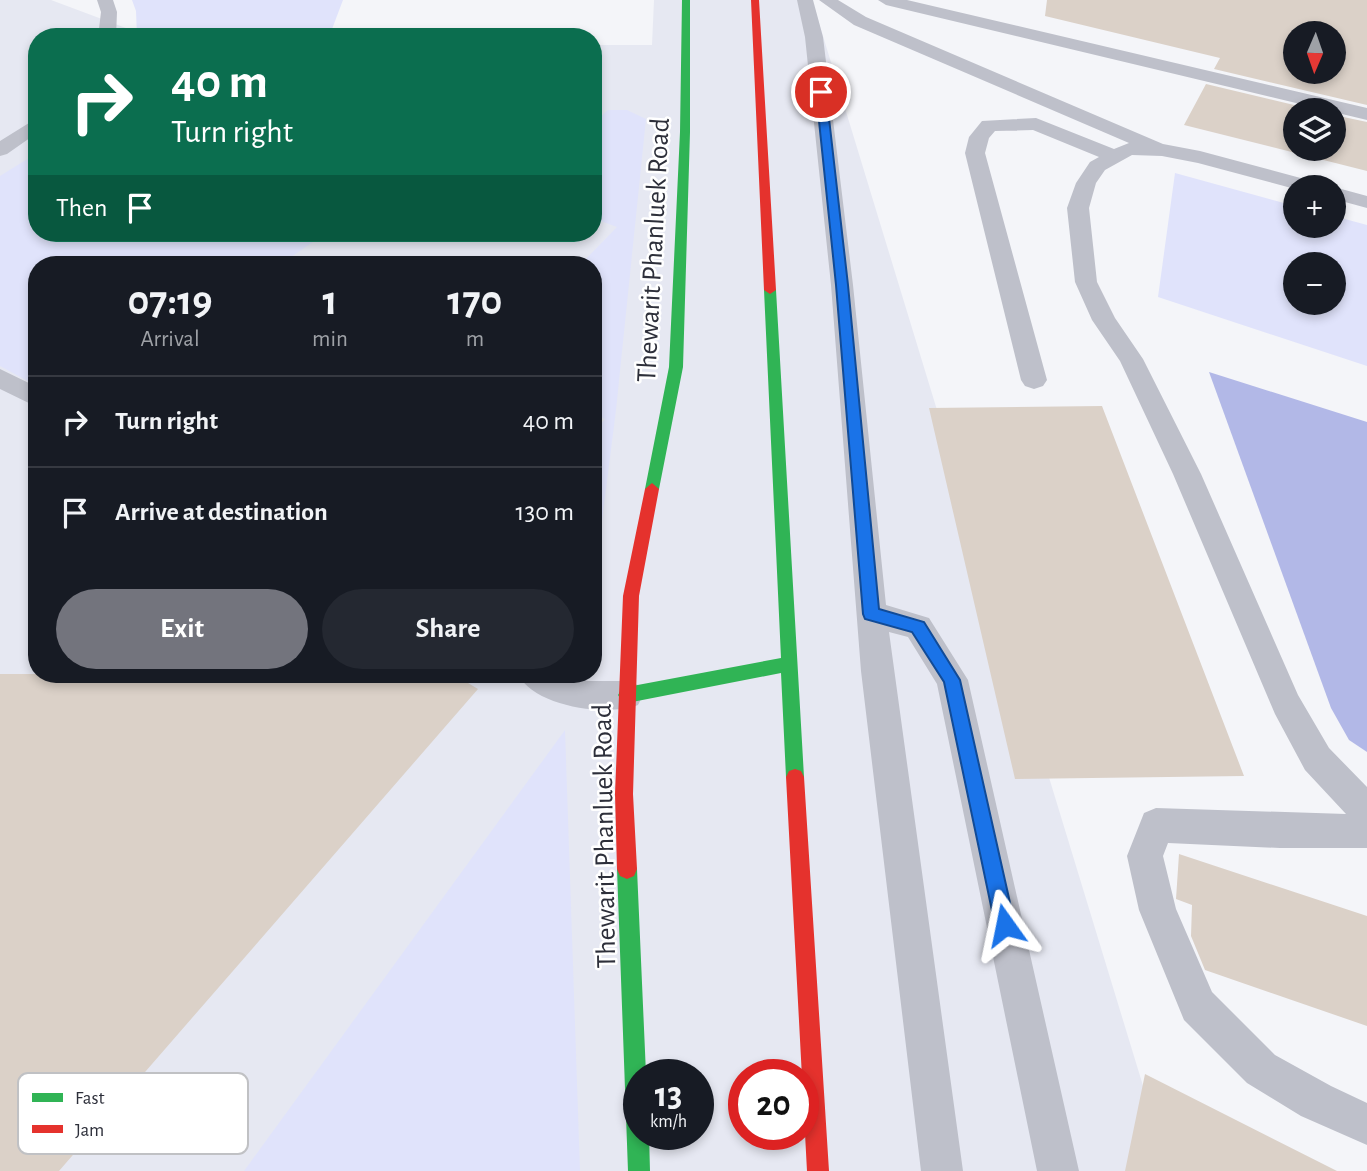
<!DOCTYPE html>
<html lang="en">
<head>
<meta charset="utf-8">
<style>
  :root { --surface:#171b24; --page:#242831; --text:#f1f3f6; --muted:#9ea1a6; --line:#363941; --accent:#73747d }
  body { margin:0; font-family:"Alegreya Sans",sans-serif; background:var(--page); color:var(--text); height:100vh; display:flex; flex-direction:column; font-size:26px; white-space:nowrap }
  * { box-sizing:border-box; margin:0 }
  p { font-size:23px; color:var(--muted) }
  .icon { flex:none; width:38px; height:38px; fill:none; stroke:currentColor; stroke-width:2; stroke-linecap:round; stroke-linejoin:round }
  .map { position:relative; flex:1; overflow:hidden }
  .panel { position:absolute; left:28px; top:256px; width:574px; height:427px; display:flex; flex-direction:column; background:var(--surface); border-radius:28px; box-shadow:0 4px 10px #0003 }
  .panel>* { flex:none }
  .guide { position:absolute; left:28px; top:28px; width:574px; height:214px; border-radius:28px; box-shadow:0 4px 10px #0003; background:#0b6e4f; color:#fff; overflow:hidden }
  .needle { width:46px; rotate:182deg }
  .buttons { position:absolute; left:1283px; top:21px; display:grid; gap:14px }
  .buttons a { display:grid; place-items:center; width:63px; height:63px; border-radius:50%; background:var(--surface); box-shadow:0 4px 10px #0003; font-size:35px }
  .speed { position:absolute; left:623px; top:1059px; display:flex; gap:14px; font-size:35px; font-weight:700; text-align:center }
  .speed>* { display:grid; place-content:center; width:91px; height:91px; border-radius:50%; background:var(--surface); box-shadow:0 4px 10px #0003; line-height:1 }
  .speed small { font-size:18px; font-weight:400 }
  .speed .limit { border:10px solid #d22; background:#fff; color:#111 }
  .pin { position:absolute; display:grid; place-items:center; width:60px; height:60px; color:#fff; margin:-30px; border:4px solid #fff; border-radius:50%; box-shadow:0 2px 7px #0007 }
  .me { position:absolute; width:77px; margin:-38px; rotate:348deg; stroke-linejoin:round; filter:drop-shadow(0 0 5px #0008) }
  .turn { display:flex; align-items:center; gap:24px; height:147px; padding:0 28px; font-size:32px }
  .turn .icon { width:91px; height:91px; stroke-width:2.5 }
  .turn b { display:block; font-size:49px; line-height:60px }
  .then { display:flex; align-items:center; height:66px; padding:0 28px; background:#0003; gap:14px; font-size:26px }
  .eta { display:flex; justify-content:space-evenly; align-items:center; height:119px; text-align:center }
  .eta b { font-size:42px; font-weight:600; line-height:49px }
  .cta { display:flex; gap:14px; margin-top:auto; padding:14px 28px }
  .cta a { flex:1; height:80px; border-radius:42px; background:var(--accent); color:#fff; font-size:28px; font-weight:600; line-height:80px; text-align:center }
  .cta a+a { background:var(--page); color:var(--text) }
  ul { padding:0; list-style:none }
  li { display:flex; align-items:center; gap:21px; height:91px; padding:0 28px; border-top:2px solid var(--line) }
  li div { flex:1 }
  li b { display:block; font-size:26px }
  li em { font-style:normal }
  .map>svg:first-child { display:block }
  .built { fill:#e6e8f2; fill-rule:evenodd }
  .green { fill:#e0e3fb; fill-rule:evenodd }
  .water { fill:#b2b8e7 }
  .building { fill:#dbd1c8; fill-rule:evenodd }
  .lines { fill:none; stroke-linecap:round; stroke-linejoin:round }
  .lane { fill:#bec0ca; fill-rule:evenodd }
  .fast { fill:#30b455; fill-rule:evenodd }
  .jam { fill:#e5322d; fill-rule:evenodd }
  .route { fill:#1a73e8; stroke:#114b97; stroke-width:2 }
  .labels { text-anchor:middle; stroke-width:5; stroke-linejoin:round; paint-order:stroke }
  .street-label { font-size:28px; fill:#2d2f3a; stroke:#fff }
  .key { fill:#fff; stroke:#c0c1c4; stroke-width:2 }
  .key-label { font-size:19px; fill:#2d2f3a }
</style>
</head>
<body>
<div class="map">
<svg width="1367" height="1171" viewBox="0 0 1367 1171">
  <rect width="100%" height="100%" fill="#f4f5f9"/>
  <path class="built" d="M0,0H51L150,37H37V233H593V45H652L654,0H812L1169,1171H0ZM37,264H593V674H37ZM639,1074H698V1134H639ZM744,1074H803V1134H744Z"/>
  <path class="green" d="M132,0H343L329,37H137L136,11Z
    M608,110H627L646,119L616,410L593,592V434L605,419L593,413V264H581L617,227L593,218V130L598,119Z
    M37,153V233H326L281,264H37V386L0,366V176Z
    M1175,173L1295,206V226H1334V216L1367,225V366L1158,297ZM1295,264H1334V303H1295Z
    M565,730L580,1171H244Z"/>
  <path class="water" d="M1209,372L1367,422V752L1349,740L1331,708Z"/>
  <path class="building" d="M1047,0H1367V105L1214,69L1220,58L1045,16ZM1295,33H1334V72H1295Z
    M1206,84L1315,110H1295V149H1334V115L1367,122V171L1184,125Z
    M1102,406L1244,776L1015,779L929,408Z
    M0,674H453L478,689L59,1171H0Z
    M1179,854L1367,916V1026L1205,970L1191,936L1192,905L1176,899Z
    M1145,1074L1337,1171H1125Z"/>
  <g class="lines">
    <path class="lane" d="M97,0H113L117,12L116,37H98L101,12Z
      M797,0H813L823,37L853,285L886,605L929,618L968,680L1079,1171H1037L937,684L908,637L889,632L963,1171H921L861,671L831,285L805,37Z
      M819,0H838L866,17L1163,144L1200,151L1319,183L1322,187L1295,189L1198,163L1162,156L1132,155L1105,170L1096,183L1089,208L1097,282L1115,318L1143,359L1201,474L1298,695L1329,748L1367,787V848H1280L1168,843L1163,856L1176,909L1212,992L1275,1055L1331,1086L1367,1103V1145L1301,1116L1247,1083L1184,1020L1139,910L1127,856L1144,813L1156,808L1346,814L1305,770L1275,714L1173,474L1120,361L1092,320L1075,282L1067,208L1076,183L1090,162L1099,157L1033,130L995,131L989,138L985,153L1047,380L1043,386L1034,389L1025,386L1021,380L965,153L969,137L982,121L1036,118L1114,149L1129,143L854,25Z
      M878,0H907L1367,108V120L886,5Z
      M37,118V133L7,154L0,156V141Z
      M1332,187H1334L1367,196V208L1334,199Z
      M0,369L37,387V407L0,389Z
      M518,674H564L588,681H627L638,685L643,695L638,705C607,717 534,707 518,674Z"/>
    <path class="fast" d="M682,0H690V132L683,367L659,489L652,495L645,489L669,367L680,132Z
      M770,286L776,290L804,777L801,783L795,785L789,783L786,777L781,673L627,703L621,700L618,695L621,690L627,687L781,658L764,290Z
      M627,859L634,862L637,869L646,1074H639V1134H649L650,1171H628L617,869L620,862Z"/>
    <path class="jam" d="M751,0H759L776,290L770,294L764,290Z
      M652,483L659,489L639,596L633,794L637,869L634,876L627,879L620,876L617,869L615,794L623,596L645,489Z
      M795,769L801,771L804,777L829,1171H807L786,777L789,771Z"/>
  </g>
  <path class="route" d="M821,89L826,92L848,285L879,609L924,622L960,680L1015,925L1012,932L1005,935L998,932L995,925L944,682L912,632L865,619L863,614L836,285L816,92Z"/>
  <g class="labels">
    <g class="street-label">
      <text transform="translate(652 250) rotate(-87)" y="10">Thewarit Phanluek Road</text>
      <text transform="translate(603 836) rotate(-91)" y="10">Thewarit Phanluek Road</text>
    </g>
  </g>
  <rect x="18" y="1073" width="230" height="81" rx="10" class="key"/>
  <rect x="32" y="1093" width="31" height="9" fill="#30b455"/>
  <rect x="32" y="1125" width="31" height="8" fill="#e5322d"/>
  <g class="key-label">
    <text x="75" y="1104">Fast</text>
    <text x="75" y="1136">Jam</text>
  </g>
</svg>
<div class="buttons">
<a><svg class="needle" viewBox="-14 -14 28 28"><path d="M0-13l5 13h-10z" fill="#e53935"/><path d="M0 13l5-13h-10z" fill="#9ea1a6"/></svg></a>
<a><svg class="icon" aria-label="layers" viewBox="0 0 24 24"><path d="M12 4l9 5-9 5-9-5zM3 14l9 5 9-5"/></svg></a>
<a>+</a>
<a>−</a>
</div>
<div class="speed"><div>13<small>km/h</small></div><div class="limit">20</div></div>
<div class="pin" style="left:821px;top:92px;background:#d93025"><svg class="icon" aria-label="arrive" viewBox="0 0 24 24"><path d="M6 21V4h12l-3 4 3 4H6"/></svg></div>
<svg class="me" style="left:1005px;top:925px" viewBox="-20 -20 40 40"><path d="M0-17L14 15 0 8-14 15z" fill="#1a73e8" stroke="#fff" stroke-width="4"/></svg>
<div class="guide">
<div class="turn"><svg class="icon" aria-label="right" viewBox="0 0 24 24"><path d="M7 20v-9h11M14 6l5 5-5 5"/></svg><div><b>40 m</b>Turn right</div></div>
<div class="then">Then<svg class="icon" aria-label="arrive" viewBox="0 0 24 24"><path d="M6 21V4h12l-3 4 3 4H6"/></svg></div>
</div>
<section class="panel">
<div class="eta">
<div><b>07:19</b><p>Arrival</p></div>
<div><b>1</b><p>min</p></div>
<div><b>170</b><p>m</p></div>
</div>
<ul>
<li><svg class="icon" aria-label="right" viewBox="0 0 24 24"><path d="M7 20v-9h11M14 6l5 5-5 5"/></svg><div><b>Turn right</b></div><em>40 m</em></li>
<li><svg class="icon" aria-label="arrive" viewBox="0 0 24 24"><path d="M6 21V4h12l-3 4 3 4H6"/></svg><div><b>Arrive at destination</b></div><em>130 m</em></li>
</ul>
<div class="cta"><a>Exit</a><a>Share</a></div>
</section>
</div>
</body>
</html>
